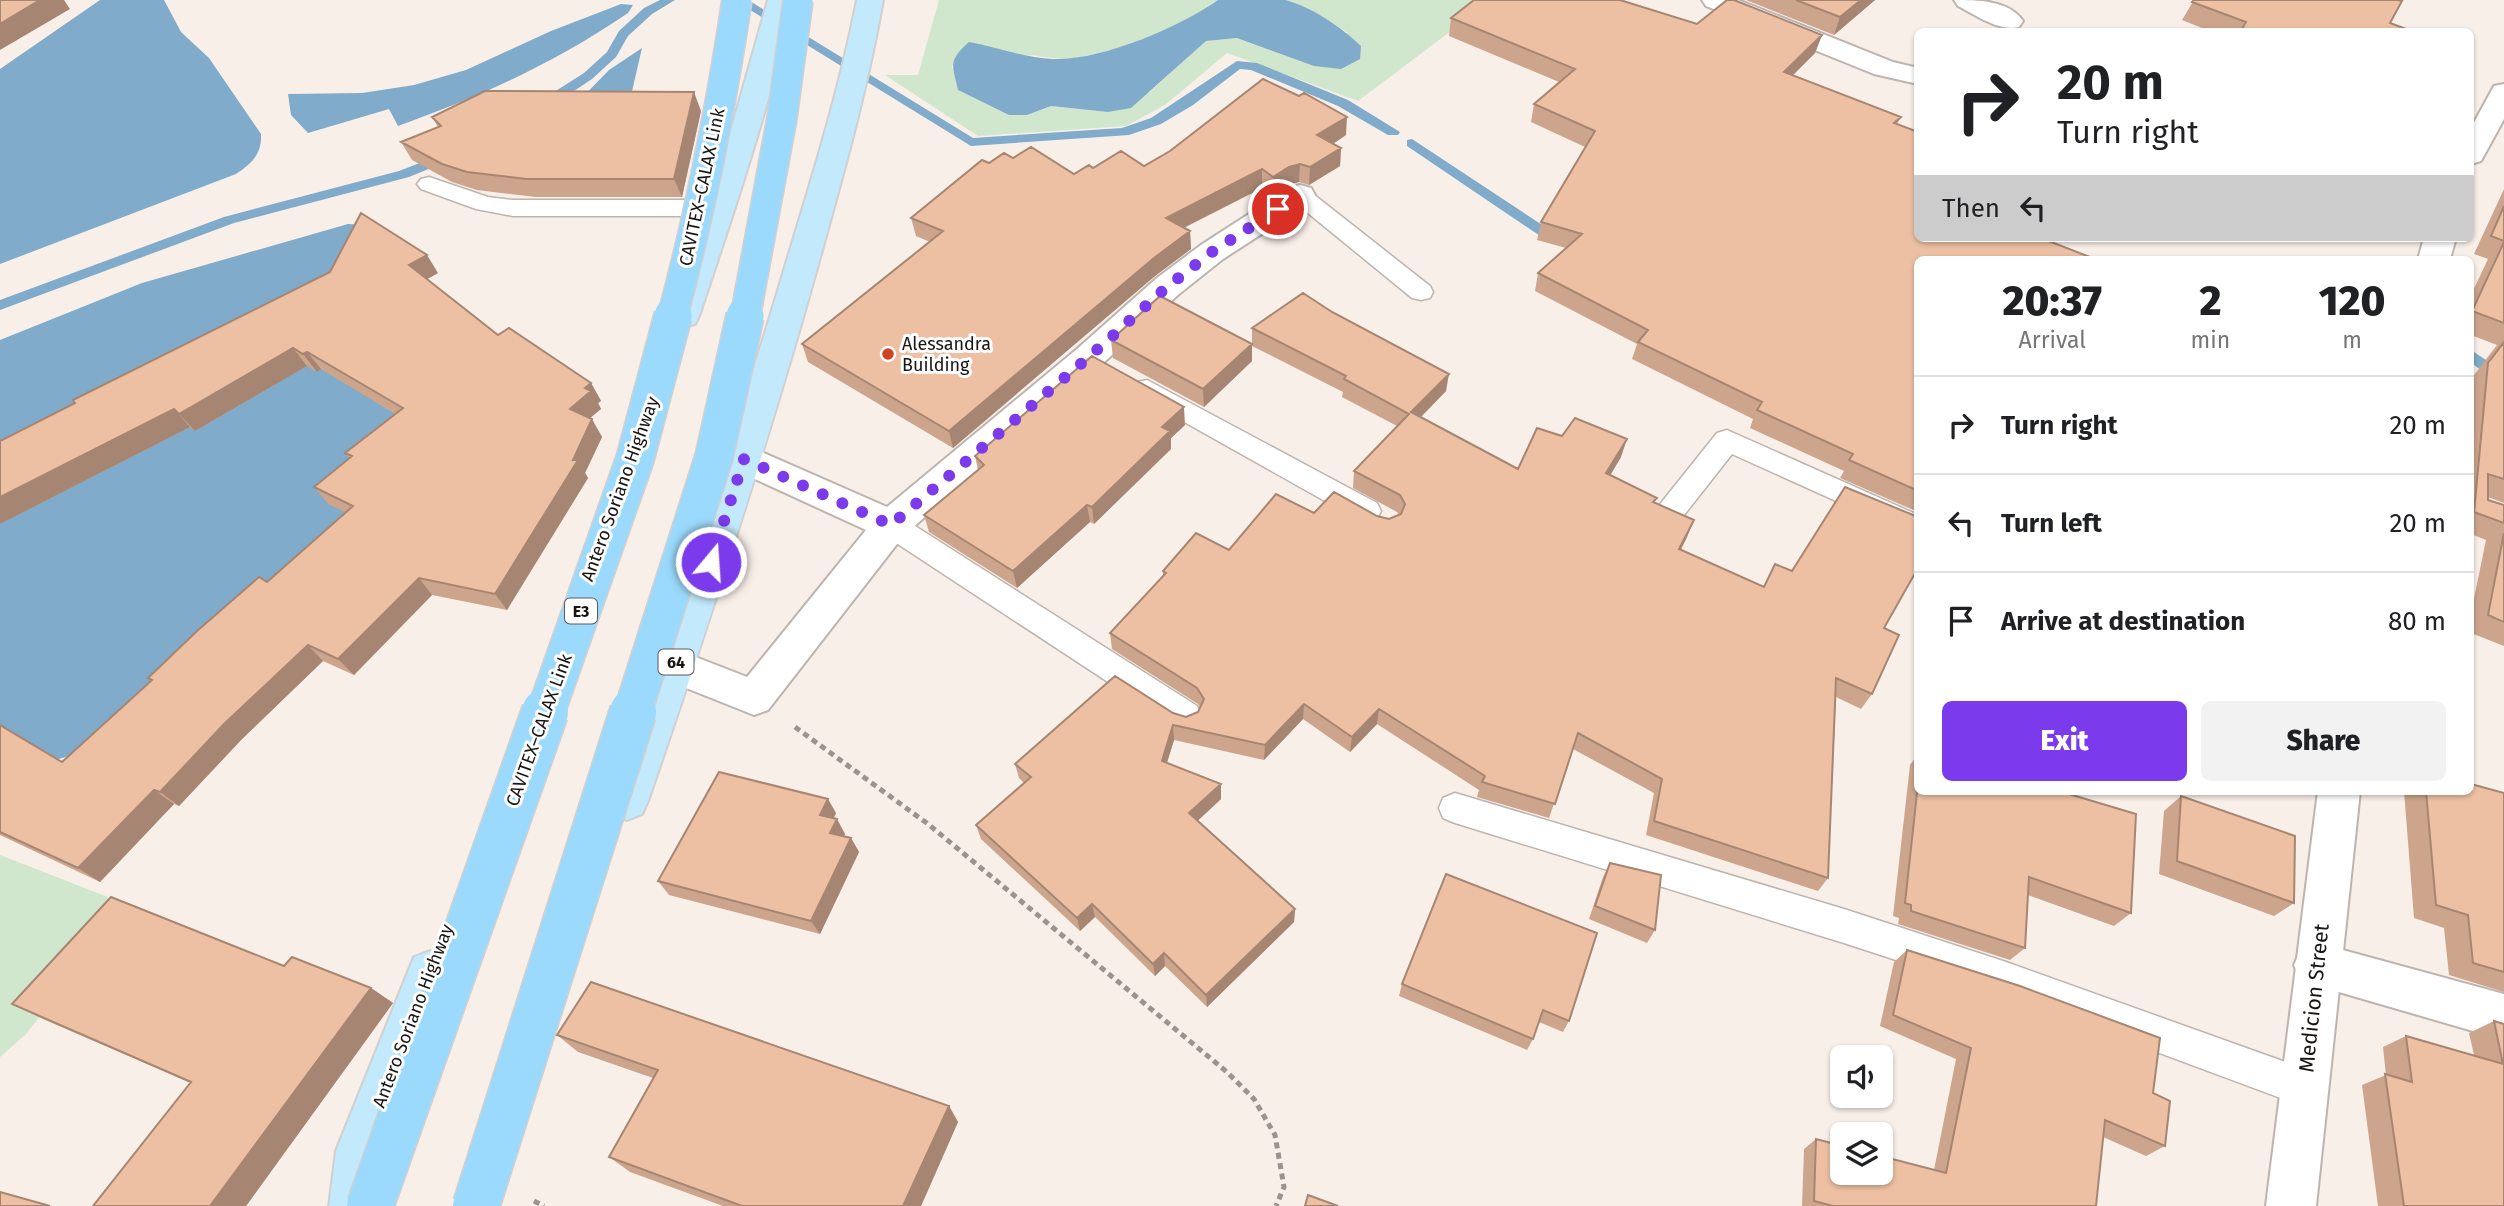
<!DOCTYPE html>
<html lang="en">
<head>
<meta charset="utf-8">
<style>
  :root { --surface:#fff; --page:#f2f2f2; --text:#202124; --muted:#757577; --line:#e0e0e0; --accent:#7c3aed }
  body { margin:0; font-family:"Fira Sans",sans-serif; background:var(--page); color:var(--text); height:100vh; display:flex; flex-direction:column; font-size:26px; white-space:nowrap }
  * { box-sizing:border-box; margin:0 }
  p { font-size:23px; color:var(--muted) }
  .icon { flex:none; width:38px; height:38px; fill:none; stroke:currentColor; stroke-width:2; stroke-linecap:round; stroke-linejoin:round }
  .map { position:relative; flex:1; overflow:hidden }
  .sheet { position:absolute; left:1914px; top:256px; width:560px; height:539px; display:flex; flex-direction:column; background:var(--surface); border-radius:10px; box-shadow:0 2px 5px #0004 }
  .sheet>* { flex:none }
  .guide { position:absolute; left:1914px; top:28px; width:560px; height:214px; border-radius:10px; box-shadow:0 2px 5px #0004; background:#fff; color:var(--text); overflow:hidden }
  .controls { position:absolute; left:1830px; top:1045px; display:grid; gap:14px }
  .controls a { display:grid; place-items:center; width:63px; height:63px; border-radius:10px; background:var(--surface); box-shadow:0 2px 5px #0004; font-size:35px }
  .pin { position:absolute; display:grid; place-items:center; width:60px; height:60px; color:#fff; margin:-30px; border:4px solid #fff; border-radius:50%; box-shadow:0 2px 7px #0007 }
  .me { position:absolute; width:77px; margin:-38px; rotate:18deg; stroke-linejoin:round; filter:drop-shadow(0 0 5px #0008) }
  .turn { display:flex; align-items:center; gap:24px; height:147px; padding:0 28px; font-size:32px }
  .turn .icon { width:91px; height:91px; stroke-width:2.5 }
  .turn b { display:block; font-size:49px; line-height:60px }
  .then { display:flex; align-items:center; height:66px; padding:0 28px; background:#0003; gap:14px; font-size:26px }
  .eta { display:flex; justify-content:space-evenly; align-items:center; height:119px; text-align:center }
  .eta b { font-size:42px; font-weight:800; line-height:49px }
  .cta { display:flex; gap:14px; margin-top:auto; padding:14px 28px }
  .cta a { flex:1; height:80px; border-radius:10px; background:var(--accent); color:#fff; font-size:28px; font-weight:800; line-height:80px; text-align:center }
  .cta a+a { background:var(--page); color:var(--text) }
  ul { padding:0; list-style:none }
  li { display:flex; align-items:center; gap:21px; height:98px; padding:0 28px; border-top:2px solid var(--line) }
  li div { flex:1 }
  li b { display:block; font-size:26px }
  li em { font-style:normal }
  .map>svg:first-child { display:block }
  .green { fill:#d0e6cd }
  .water { fill:#80abca }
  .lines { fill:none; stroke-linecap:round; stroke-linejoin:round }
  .stream { fill:#80abca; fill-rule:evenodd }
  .service-casing { stroke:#bdb4af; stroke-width:3 }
  .minor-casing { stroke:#bdb4af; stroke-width:4 }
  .tertiary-casing { stroke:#bdb4af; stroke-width:4 }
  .primary-casing { stroke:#d1d0d0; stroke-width:4 }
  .path { stroke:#9a938f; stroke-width:5; stroke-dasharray:6 4.5; stroke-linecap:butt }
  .service { fill:#fff; fill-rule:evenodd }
  .minor { fill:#fff; fill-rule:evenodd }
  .tertiary { fill:#fff; fill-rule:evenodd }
  .primary { fill:#c3e9fd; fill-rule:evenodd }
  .motorway-bridge-far2-casing { stroke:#d1d0d0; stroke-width:32; stroke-linecap:butt }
  .motorway-bridge-far1-casing { stroke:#d1d0d0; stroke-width:40; stroke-linecap:butt }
  .motorway-bridge-casing { stroke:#d1d0d0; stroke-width:49; stroke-linecap:butt }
  .motorway-bridge-far2 { stroke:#9bdafc; stroke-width:29 }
  .motorway-bridge-far1 { stroke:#9bdafc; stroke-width:37 }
  .motorway-bridge { stroke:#9bdafc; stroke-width:46 }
  .wall { fill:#cca58c }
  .shaded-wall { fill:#a68672 }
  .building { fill:#edc0a3; stroke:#a68672; stroke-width:2 }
  .route { stroke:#7c3aed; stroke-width:12; stroke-dasharray:0 21.6 }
  .poi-dot { fill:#cd4326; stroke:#fefefe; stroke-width:2.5 }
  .labels { text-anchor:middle; stroke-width:6; stroke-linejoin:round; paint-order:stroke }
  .shield { fill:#fefefe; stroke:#5c5a59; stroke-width:2 }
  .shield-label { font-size:16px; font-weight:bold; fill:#171412 }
  .street-label { font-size:18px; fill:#171412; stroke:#fefefe }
  .poi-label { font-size:18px; fill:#171412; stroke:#fefefe; text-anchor:start }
  .near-street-label { font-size:21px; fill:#171412; stroke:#fefefe }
</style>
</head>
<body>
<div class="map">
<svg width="2504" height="1206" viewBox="0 0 2504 1206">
  <rect width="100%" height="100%" fill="#f9efe9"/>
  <path class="green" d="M939,0H1218C1180,27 1121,51 1074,58C1058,61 1042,55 1026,55C1001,56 976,63 952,66L958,90L1009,115H1027L1051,106L1108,112L1150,92L1205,41L1237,38L1275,49L1348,33L1313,12L1284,0H1492L1358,101L1227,53L1165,105L1126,126L978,136L885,75H918Z
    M0,855L131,906L87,956L26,1034L0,1057Z"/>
  <path class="water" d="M100,0H164L181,32L209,58L261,134C262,154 252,163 236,174L0,264V69Z
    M1218,0C1239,0 1265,0 1285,0C1312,7 1341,27 1361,46L1360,59L1341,69L1314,66L1237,38L1206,41L1131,108L1108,112L1051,106L1027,115H1009L958,90C952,64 948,61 969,42C997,47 1025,58 1053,59C1100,61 1180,27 1218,0Z
    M621,4L633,5L628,13C553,64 483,95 398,126L389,109L308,133L291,115L288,94L362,93L414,85L466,70L551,31Z
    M642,48L624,126L571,109L609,70Z
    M348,224L372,225L367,257L0,461V340L142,283Z
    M322,329L469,427L73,755L19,770L0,771V499Z"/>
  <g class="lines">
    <path class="stream" d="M660,0H675L652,14L628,36L616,57L592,79L550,107H540V101L584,73L607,52L619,31L644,8Z
      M734,0H748L973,138L1122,128L1151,118L1237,61L1257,63L1348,100L1400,132L1398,135H1388L1338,106L1251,70L1240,69L1193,105L1161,124L1129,135L971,146Z
      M1412,139L1562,238V244H1552L1407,146V140Z
      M443,154L450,158L448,161L409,177L234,223L0,310V300L224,217L399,171Z
      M2471,350L2504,372V386L2471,363Z"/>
    <g class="service-casing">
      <path id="service" d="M429,177L488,197L513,200H721L729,203L733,208L729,213L721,216H513L476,209L421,189L417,184L421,179Z
        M1300,188L1308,190L1430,286L1433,292L1430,298L1421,300L1412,298L1292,200L1288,195L1292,190Z
        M1147,380L1377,503L1381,511L1377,519L1367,522L1357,519L1138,396L1134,389L1138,382Z
        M1727,430L1918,515V538L1732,454L1681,519L1671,522L1661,519L1657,511L1661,503L1717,433Z
        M891,514L901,517L1197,706L1202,716L1197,726L1186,730L1175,726L881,533L877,525L881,517Z
        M1455,793L1844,909L2006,962L2305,1069L2318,1075L2324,1088L2318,1101L2305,1107L2006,996L1844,943L1455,823L1443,818L1439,808L1443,798Z"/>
    </g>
    <g class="minor-casing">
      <path id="minor" d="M1702,0H1738L1893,62L1918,68V84L1874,74L1706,6Z
        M1954,0C1977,0 2009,0 2023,21L2019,27C1999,32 1976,15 1958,6Z
        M1300,185L1311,188L1315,195L1311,202L1223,259L1179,294L1101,365L904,535L768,710L754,715L661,678L655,666L661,654L675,649L747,677L866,530L731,468L726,459L731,450L744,446L757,450L887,507L1077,349L1157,278L1201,245L1289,188Z
        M2317,943L2504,994V1040L2301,981L2294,965L2301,949Z"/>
    </g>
    <g class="tertiary-casing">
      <path id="tertiary" d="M2504,84V119L2481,161L2471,164V128L2494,86Z
        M2424,238H2456L2450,259H2418Z
        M2318,791H2360L2316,1206H2266Z"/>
    </g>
    <g class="primary-casing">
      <path id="primary" d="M768,0H794C769,107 734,212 699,316L695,324L683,327L671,324L667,316L734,120Z
        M857,0H883C867,92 841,182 816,272C766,450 708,626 648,801L642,814L627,820L612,814L606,801C669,625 731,449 784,270C811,181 839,92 857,0Z
        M430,951L446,957L453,973L386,1151L379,1206H329L336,1151L414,957Z"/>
    </g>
    <path class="path" d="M795,727L928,824L1227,1072L1254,1099L1275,1135L1284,1187L1276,1206
      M534,1201L544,1206"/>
    <use href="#service" class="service"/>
    <use href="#minor" class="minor"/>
    <use href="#tertiary" class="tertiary"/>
    <use href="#primary" class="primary"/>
    <g class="motorway-bridge-far2-casing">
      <path id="motorway-bridge-far2" d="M672,318C700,214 721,107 737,0
        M745,318L782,118L798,0"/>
    </g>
    <g class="motorway-bridge-far1-casing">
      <path id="motorway-bridge-far1" d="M545,714L635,459L673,316
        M632,714L714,457L745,316"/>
    </g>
    <g class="motorway-bridge-casing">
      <path id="motorway-bridge" d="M370,1206L545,712
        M476,1206L633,712"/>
    </g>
    <use href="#motorway-bridge-far2" class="motorway-bridge-far2"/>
    <use href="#motorway-bridge-far1" class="motorway-bridge-far1"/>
    <use href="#motorway-bridge" class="motorway-bridge"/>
  </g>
  <path class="wall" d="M1746,0H1875L1834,35Z
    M2194,0L2390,23L2414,32H2212L2182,20Z
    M1451,18L1697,24L1822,35L1815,53L1793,75L1901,117L1897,124L1918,238V512L1840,478L1844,471L1750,428L1753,419L1632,359L1637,344L1535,291L1538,273L1566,248L1537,240L1541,222L1585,147L1531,122L1534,104L1559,82L1449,36Z
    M701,111L682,197H536L477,190L452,182L412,160L401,142L438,127L432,117Z
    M1346,135L1333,144L1341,148L1340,166L1309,185L1299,182L1288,185L1273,195L1262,188L1184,228L1190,231L1191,249L1155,276L953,448L808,362L802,344L930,242L916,236L911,218L989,163L1013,158L1074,174L1093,168L1144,166Z
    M2504,189V503L2488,497V500L2504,505V646L2471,633V613L2486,540L2471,534V379L2497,345L2471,335V295L2488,259L2474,254Z
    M438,273L427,279L498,335L591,383L601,401L598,403L601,409L590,418L602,437L585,473L588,478L507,610L432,595L354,675L323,661L242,739L179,806L174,804L100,882L0,835V725L62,762L151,680L148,678L267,582L345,512L328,504L314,487L349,458L345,453L395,414L321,369L317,372L307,366L195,431L190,427L0,524V441L75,403Z
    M1252,328L1446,391L1421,417L1518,469L1621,457L1610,475L1655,503L1687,537L1681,550L1764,587L1884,628L1872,694L1861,709L1836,697L1828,878L1818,891L1646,835L1654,793L1573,749L1549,818L1477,797L1479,790L1377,724L1350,752L1303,719L1264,760L1174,740L1167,763L1221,799L1197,821L1295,909L1294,922L1207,1007L1165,966L1155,976L1095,917L1080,931L981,839L976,825L1024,783L1019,778L1015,764L1173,713L1186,717L1198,712L1200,707L1198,704L1112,649L1110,633L1163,576V571L1229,550L1314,513L1377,516L1389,519L1399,515L1397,512L1353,488L1354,471L1397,426L1342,397L1343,392L1252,346V361L1204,407L1113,358L1111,340L1252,343Z
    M1185,425L1171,438V449L1094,524L1090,522L1017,588L929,532L924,515L978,470L975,456Z
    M1918,754V791L2131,913L2114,926L2028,895L2025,948L2010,960L1898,924L1899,918L1893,916L1910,765Z
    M2404,791H2471L2504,793V992L2449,975L2444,928L2414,918Z
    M2181,796L2294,903L2274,916L2159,874L2164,811Z
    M836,813L834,818L845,834L844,836L851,838L859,852L820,934L669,895L658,881Z
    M1610,863L1655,930L1647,943L1589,919L1603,877Z
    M1446,874L1569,1021L1563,1032L1539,1022L1533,1039L1527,1050L1399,996L1402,984Z
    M1907,950L2153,1093L2165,1146L2146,1156L2103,1137L2096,1206H1802L1804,1149L1816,1139L1934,1170L1956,1059L1880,1026L1894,962Z
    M284,966L371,988L393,1003L246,1206H93L191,1083L43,1019L12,1004Z
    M2494,1021L2504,1024V1206H2378L2362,1085L2386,1075L2383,1047L2406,1036L2474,1055L2469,1033Z
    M557,1035L949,1106L958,1122L921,1206H723L630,1172L609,1157L653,1078L578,1052Z"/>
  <path class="shaded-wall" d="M40,0H64L70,9L0,50V24Z
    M1861,0H1875L1834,35L1840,17Z
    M1822,35L1815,53L1778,90L1784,72Z
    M694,92L701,111L682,197L674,179Z
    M1347,117L1346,135L1317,154V135Z
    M1341,148L1340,166L1309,185L1310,167Z
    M1300,164L1299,182L1288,185L1273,195V177L1289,167Z
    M1262,169V188L1167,236L1166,218Z
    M1190,231L1191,249L1155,276L953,448L949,431L1154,258Z
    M427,255L438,273L420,283L409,265Z
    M1252,344V361L1204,407L1203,389Z
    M293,348L307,366L195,431L179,414Z
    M307,352L321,369L317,372L303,354Z
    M1449,374L1446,391L1409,429L1411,412Z
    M591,383L601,401L598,403L601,409L580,426L570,409L585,388Z
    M1184,407L1185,425L1171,438V449L1094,524L1092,507L1162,427Z
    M174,409L190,427L0,524V497Z
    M592,419L602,437L585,473L588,478L507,610L495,594L573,460Z
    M1627,439L1621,457L1601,491L1606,473Z
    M1087,505L1090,522L1017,588L1013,571Z
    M1694,520L1687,537L1672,566L1679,549Z
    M419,578L432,595L354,675L338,659Z
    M308,645L323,661L242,739L179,806L160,792L224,724Z
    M1304,704L1303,719L1264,760L1265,745Z
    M1379,709L1377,724L1350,752L1352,737Z
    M1173,725L1174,740L1163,775L1162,761Z
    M1221,784V799L1190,828L1189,813Z
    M154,790L174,804L100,882L78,868Z
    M828,799L836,813L828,829L820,815Z
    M837,819L845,834L838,847L830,833Z
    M851,838L859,852L820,934L811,921Z
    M1092,904L1095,917L1080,931L1077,918Z
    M1295,909L1294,922L1207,1007L1206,995Z
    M1164,953L1165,966L1155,976L1153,964Z
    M371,988L393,1003L246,1206H210Z
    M949,1106L958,1122L921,1206H903Z"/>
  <path class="building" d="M0,0H40L0,24Z
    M1474,0H1620L1697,24L1727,0H1734L1822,35L1784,72L1901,117L1894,123L1918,132V238H2041L2095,259H1918V491L1849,460L1853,454L1757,410L1762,402L1638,342L1648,330L1538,273L1582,234L1541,222L1595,131L1534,104L1575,69L1451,18Z
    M1796,0H1861L1840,17Z
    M2194,0H2398L2402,1L2390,23L2414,32H2240L2246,22L2192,2Z
    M1263,79L1299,96L1304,93L1347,117L1317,135L1341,148L1310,167L1300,164L1289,167L1273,177L1262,169L1166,218L1190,231L1154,258L949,431L802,344L943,231L911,218L982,160L989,163L1004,153L1013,158L1031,147L1074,174L1089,165L1093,168L1121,151L1144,166L1170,151Z
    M485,91L694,92L674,179H526L467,172L442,164L401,142L441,126L432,117Z
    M2504,206V241L2491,236Z
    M361,213L427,255L409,265L498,335L509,328L591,383L585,388L591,391L570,409L592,419L573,460H578L495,594L419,578L338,659L308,645L224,724L160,792L154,790L78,868L0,832V725L62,762L152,680L148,678L197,631L259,577L267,582L353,506L314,487L352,456L345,453L403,408L307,352L303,354L293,348L179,414L174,409L0,497V441L75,403L73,400L330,272Z
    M2504,242V323L2472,311Z
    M1303,293L1332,312L1449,374L1411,412L1518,469L1537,428L1562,436L1575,418L1627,439L1606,473L1657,498L1653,502L1694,520L1679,549L1764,587L1775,564L1792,571L1845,487L1918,517V568L1884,628L1899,635L1872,694L1836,678L1828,878L1654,821L1662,779L1578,733L1555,804L1482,782L1485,776L1379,709L1352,737L1304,704L1265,745L1173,725L1162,761L1221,784L1189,813L1295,909L1206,995L1164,953L1153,964L1092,904L1077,918L976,825L1031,777L1015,764L1115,676L1173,713L1186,717L1198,712L1204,699L1197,688L1110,633L1166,573L1163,571L1196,533L1229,550L1276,494L1314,513L1334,492L1377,516L1389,519L1401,514L1405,504L1400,495L1354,471L1409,414L1344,379L1346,376L1252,328Z
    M1160,296L1252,344L1203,389L1111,340Z
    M2504,342V479L2488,474V500L2504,505V523L2474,512L2488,363Z
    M1092,356L1184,407L1162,427L1170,431L1092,507L1087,505L1013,571L924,515L984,465L975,456Z
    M2504,533V622L2488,615Z
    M719,772L828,799L820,815L837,819L830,833L851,838L811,921L658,881Z
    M1918,784V791H2059L2136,814L2131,913L2029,877L2025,948L1911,911V905L1905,903Z
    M2471,784L2504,793V972L2473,963L2468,915L2436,905L2426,791H2471Z
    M2181,796L2295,836L2294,903L2177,861Z
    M1610,863L1661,875L1655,930L1595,906Z
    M1446,874L1597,933L1569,1021L1543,1010L1533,1039L1402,984Z
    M111,897L284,966L292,957L371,988L210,1206H93L191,1082L12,1004Z
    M1907,950L2020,986L2160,1038L2153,1093L2170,1101L2165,1146L2105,1120L2096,1206H1833L1814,1201L1816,1139L1843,1146V1172H1881V1156L1946,1173L1971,1048L1893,1015Z
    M591,982L949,1106L903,1206H742L609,1157L658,1070L557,1035Z
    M2494,1021L2504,1024V1206H2404L2385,1074L2412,1082L2406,1036L2503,1064Z
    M0,1192L50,1206H0Z
    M1308,1195L1338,1206H1305Z"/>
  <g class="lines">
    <path class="route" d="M711,562L744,459L891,525L1089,357L1168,286L1212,252L1278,209"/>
  </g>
  <circle class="poi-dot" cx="888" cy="354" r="7"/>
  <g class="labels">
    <g class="shield">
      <rect x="565" y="598.5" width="32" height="25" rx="5"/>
      <rect x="658.5" y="649.5" width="35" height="25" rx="5"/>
    </g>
    <g class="shield-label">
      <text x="581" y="617">E3</text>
      <text x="676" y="668">64</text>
    </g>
    <g class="street-label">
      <text transform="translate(702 187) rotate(-78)" y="6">CAVITEX–CALAX Link</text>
      <text transform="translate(620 489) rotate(-70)" y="6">Antero Soriano Highway</text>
      <text transform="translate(539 730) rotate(-70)" y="6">CAVITEX–CALAX Link</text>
      <text transform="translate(413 1016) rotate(-69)" y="6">Antero Soriano Highway</text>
    </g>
    <g class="poi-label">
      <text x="902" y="350">Alessandra<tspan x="902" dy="21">Building</tspan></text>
    </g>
    <g class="near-street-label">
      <text transform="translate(2314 998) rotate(-84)" y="7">Medicion Street</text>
    </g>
  </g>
</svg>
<div class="controls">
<a><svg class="icon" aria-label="sound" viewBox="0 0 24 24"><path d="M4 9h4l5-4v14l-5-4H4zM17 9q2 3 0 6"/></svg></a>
<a><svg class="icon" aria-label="layers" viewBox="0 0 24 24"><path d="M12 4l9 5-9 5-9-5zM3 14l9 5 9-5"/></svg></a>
</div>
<div class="pin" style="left:1278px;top:209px;background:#d93025"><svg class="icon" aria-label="arrive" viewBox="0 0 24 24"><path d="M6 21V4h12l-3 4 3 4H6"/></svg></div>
<svg class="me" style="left:711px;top:562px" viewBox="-20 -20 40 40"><circle r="17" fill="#7c3aed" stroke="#fff" stroke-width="3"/><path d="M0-11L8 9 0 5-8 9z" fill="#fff"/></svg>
<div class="guide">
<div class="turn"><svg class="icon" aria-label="right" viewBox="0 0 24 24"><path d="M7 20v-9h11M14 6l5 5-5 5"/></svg><div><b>20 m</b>Turn right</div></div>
<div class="then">Then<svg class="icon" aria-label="left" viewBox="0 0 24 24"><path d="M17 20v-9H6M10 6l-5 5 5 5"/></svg></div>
</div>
<section class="sheet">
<div class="eta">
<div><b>20:37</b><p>Arrival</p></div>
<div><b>2</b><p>min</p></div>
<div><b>120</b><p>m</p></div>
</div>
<ul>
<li><svg class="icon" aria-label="right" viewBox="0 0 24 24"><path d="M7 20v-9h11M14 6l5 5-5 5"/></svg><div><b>Turn right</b></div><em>20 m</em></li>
<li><svg class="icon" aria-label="left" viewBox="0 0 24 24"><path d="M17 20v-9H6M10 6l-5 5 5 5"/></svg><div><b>Turn left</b></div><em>20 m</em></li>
<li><svg class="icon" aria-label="arrive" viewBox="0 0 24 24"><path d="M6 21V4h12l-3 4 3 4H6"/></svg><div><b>Arrive at destination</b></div><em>80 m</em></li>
</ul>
<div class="cta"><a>Exit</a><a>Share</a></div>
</section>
</div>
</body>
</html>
